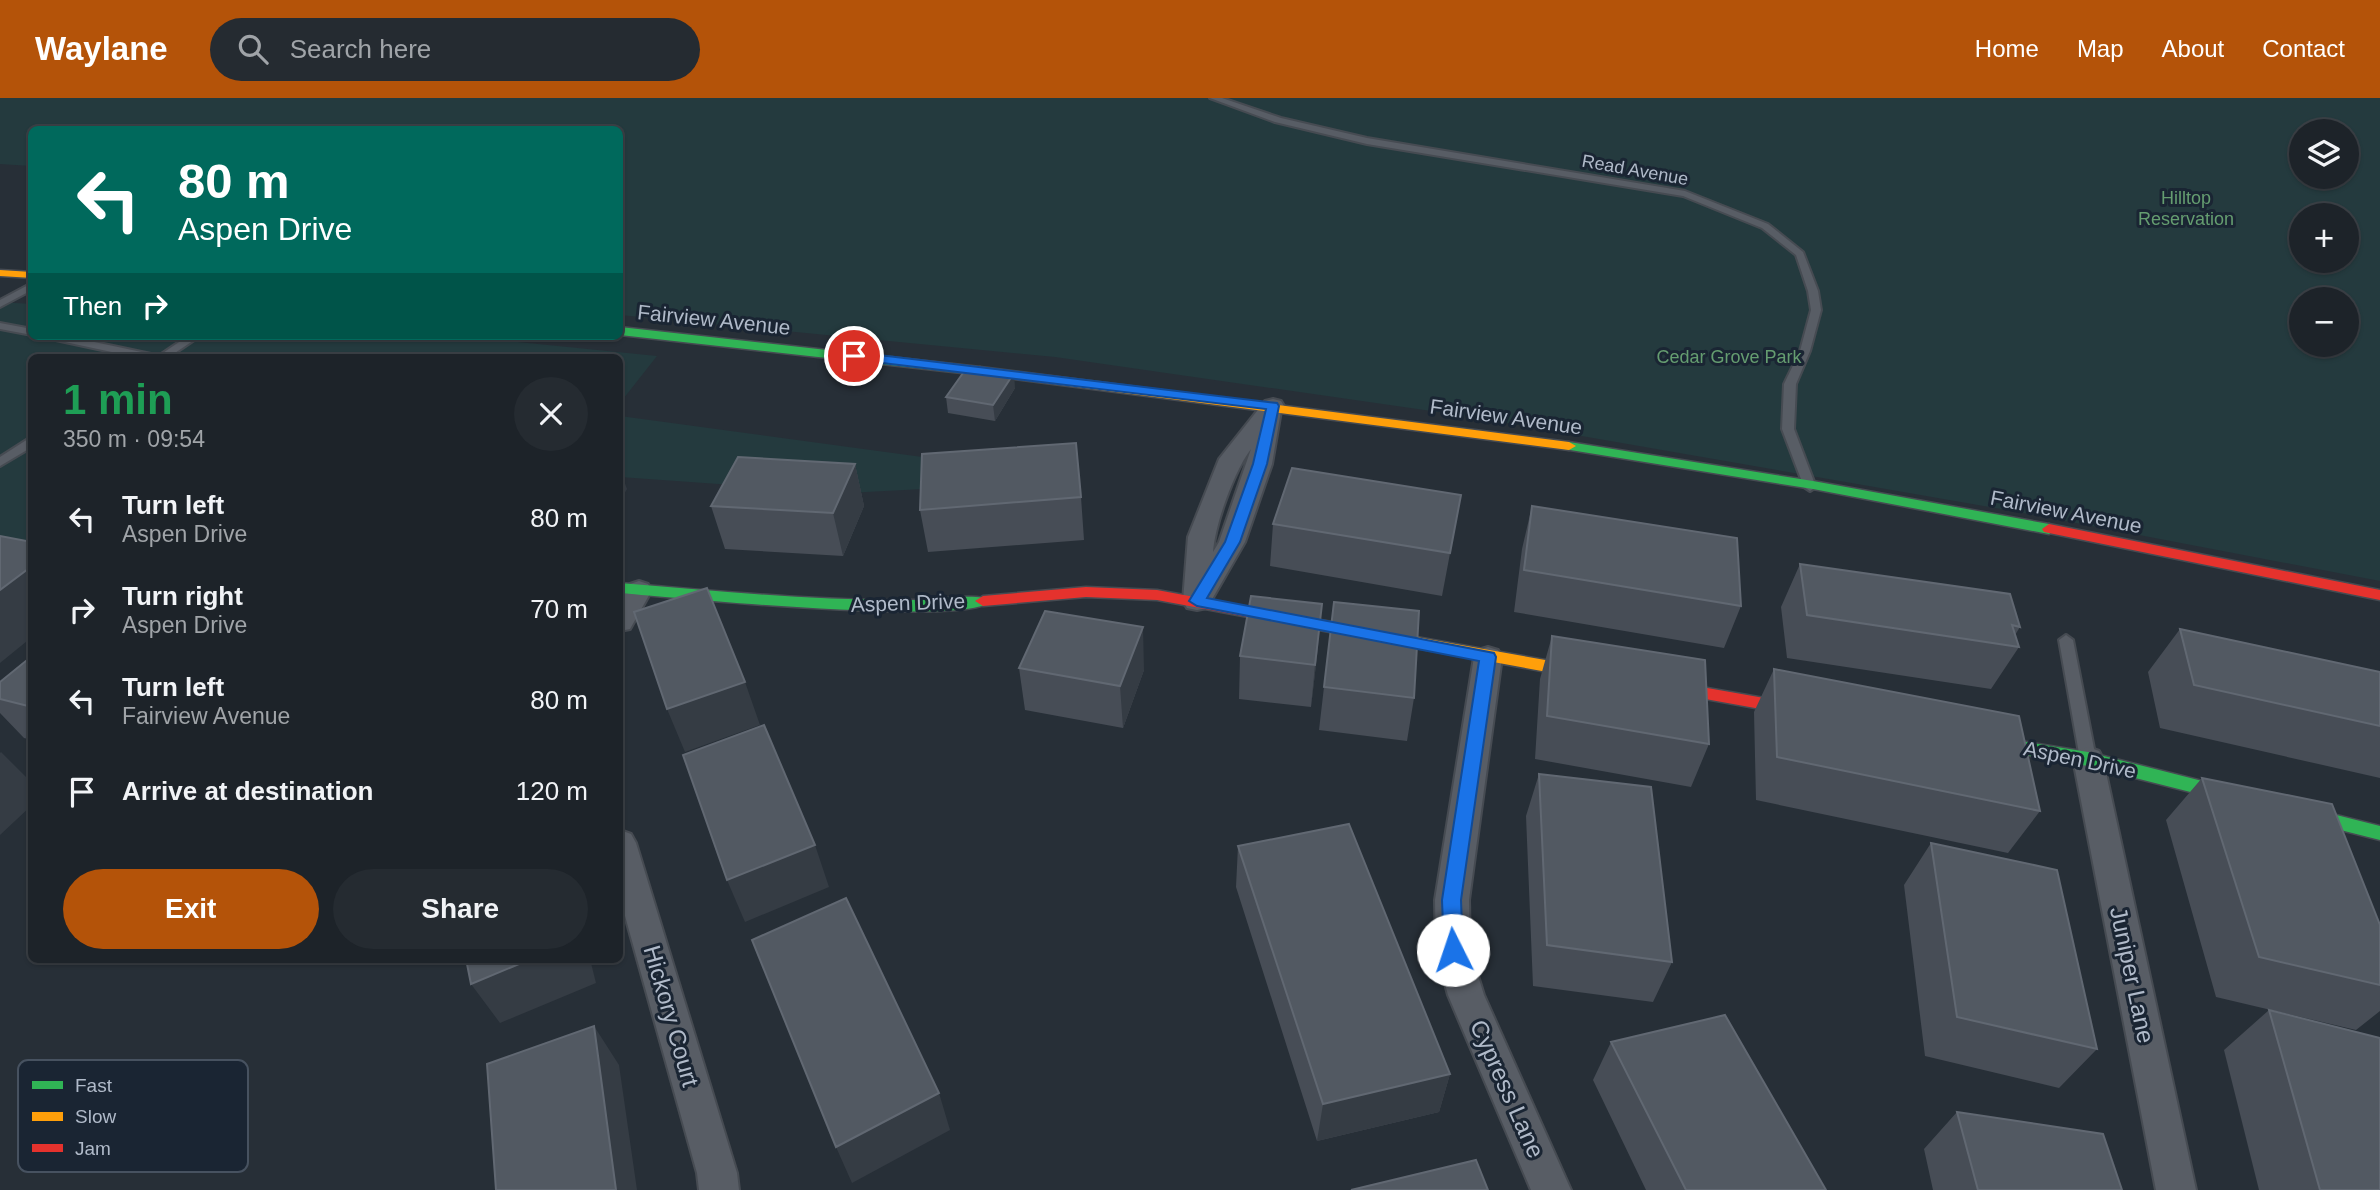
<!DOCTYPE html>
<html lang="en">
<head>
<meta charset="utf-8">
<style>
  :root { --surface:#1d2329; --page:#252b31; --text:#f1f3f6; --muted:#a0a4a8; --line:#3b4046; --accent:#b45309 }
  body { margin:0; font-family:Arial,sans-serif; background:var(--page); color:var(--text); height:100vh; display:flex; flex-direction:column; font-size:26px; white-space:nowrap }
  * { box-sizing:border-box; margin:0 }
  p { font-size:23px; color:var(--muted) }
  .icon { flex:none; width:38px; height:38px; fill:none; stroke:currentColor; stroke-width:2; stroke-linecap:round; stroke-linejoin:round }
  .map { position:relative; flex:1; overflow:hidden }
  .panel { position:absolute; left:28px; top:256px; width:595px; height:609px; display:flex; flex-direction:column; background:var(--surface); border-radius:10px; box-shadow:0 2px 5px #0004,0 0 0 2px var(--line) }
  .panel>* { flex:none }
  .banner { position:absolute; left:28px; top:28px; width:595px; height:214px; border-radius:10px; box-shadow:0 2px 5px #0004,0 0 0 2px var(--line); background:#00695c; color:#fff; overflow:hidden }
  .buttons { position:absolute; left:2289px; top:21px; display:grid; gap:14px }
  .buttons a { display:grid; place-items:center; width:70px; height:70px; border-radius:50%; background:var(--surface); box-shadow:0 2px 5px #0004,0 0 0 2px var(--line); font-size:35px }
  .pin { position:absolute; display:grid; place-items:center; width:60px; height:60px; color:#fff; margin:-30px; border:4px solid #fff; border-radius:50%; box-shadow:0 2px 7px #0007 }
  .me { position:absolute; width:77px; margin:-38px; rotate:356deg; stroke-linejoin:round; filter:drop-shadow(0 0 5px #0008) }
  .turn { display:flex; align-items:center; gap:24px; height:147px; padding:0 35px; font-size:32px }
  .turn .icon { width:91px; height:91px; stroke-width:2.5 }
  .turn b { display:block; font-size:49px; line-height:60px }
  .then { display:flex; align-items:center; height:66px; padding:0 35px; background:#0003; gap:14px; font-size:26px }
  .round { display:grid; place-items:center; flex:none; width:74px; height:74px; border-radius:37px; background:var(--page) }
  .summary { display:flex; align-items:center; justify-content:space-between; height:119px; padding:0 35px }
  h1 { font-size:42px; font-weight:700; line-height:52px; color:#1e9e55 }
  .action { display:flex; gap:14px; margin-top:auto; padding:14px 35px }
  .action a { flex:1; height:80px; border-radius:42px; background:var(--accent); color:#fff; font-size:28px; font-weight:700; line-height:80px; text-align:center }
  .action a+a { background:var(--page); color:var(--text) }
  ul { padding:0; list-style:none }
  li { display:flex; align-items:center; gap:21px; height:91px; padding:0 35px }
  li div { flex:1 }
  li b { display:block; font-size:26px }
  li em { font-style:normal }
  header { display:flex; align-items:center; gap:42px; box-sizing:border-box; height:98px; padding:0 35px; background:var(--accent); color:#fff }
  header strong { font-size:33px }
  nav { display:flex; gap:38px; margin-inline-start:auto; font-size:24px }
  .search { width:490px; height:63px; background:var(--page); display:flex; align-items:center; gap:18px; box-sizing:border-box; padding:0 24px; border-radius:38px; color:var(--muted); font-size:26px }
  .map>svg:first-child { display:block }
  .green { fill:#243a3e; fill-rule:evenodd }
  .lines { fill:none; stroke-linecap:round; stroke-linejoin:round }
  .lane-casing { stroke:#464b52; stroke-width:4 }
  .street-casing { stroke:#464b52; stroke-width:4 }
  .fast-casing { stroke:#464b52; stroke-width:3 }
  .slow-casing { stroke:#464b52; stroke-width:3 }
  .jam-casing { stroke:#464b52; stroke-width:3 }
  .lane { fill:#585d65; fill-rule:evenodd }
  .street { fill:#585d65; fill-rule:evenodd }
  .fast { fill:#30b455; fill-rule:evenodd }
  .slow { fill:#ff9f0a; fill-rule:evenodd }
  .jam { fill:#e5322d; fill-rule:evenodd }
  .wall { fill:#474d56 }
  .shaded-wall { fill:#353c44 }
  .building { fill:#525962; stroke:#616872; stroke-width:2 }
  .route { fill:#1a73e8; stroke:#114b97; stroke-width:2 }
  .labels { text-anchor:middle; stroke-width:6; stroke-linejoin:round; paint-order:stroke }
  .far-street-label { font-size:18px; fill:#b0bac9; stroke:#1a2533 }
  .far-park-label { font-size:18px; fill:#659d70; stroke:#1a2533 }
  .street-label { font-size:21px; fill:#b0bac9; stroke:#1a2533 }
  .near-street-label { font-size:24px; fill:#b0bac9; stroke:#1a2533 }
  .key { fill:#1a2533; stroke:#475260; stroke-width:2 }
  .key-label { font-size:19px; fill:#b0bac9 }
</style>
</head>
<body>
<header>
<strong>Waylane</strong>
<div class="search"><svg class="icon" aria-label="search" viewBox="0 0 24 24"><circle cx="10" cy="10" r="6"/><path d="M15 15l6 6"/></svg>Search here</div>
<nav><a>Home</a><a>Map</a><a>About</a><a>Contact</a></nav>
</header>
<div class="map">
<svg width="2380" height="1092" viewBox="0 0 2380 1092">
  <rect width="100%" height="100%" fill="#272f37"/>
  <path class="green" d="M0,0H2380V483L2024,415L1473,319L1055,259L620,217V32H32L31,68L0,66ZM2301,33H2347V79H2301ZM2301,117H2347V163H2301ZM2301,201H2347V247H2301Z
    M0,204L31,206L32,238H458L657,258L620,305V259H32L31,452L0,470Z
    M620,318L974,366L962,389L847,395L620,379Z"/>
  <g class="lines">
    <g class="lane-casing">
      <path id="lane" d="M1210,0H1222L1281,20L1367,40L1685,93L1768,126L1803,154L1818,193L1821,212L1810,253L1796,286L1794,331L1816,389L1810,393L1804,389L1782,331L1784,286L1800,253L1811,212L1808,193L1796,157L1762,130L1683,98L1367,46L1275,24Z
        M32,185V192L0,209V202Z
        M0,225L32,231V237L0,231Z
        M46,238H66L151,256L156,259H135L51,241Z
        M188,238H200L169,259H157Z
        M28,341H32V349L0,368V359Z
        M2066,537L2073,542L2096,661L2093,665H2083L2080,661L2059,542Z"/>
    </g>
    <g class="street-casing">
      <path id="street" d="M1273,301L1281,303L1284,308L1281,313L1272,366L1245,444L1207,510L1197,512L1187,510L1183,503L1188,439L1219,361L1265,303ZM1251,351L1219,444L1213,454C1215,426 1234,373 1251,351Z
        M639,483L648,486L652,492L630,531L620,533V502L630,486Z
        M1488,549L1498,552L1502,559L1469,802L1470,852L1484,897L1571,1092H1531L1448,897L1436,852L1435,802L1474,559L1478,552Z
        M2088,649L2099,653L2103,661L2196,1092H2156L2073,661L2077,653Z
        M620,732L631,736L636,745L737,1075L739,1092H699L697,1075L620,800Z"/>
    </g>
    <g class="fast-casing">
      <path id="fast" d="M620,229L980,269L986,273L980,277L620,237Z
        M1569,344L1813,383L2049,426L2056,431L2049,436L1813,391L1564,351V345Z
        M620,485C718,493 815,503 913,502C928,502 983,494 991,503C970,529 668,499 620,495Z
        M1976,636L2088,654L2380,728V742L2088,668L1970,647L1968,642L1970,637Z"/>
    </g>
    <g class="slow-casing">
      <path id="slow" d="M0,172L32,174V180L0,178Z
        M980,269L1569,344L1576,348L1569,352L976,276V270Z
        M1259,511L1596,571L1604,577L1596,583L1254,520L1251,516Z"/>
    </g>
    <g class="jam-casing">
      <path id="jam" d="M2049,426L2380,492V502L2044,434L2042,431Z
        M1086,489L1157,492L1259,511L1267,516L1259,521L1157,502L1086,499L983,508L975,503L983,498Z
        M1656,581L1810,608L1816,610L1818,614L1816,618L1810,620L1650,591L1648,587L1650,583Z"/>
    </g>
    <use href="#lane" class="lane"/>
    <use href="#street" class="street"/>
    <use href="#fast" class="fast"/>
    <use href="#slow" class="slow"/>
    <use href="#jam" class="jam"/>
  </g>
  <path class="wall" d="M1015,290L995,323L948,315L946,299Z
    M855,366L864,408L843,458L725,451L711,408Z
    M1461,397L1442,498L1270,468L1273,426Z
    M1081,399L1084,442L928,454L920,412Z
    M1532,408L1741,508L1724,550L1514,514L1522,451Z
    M1800,466L2020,529L2015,537L2019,549L1991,591L1787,560L1781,509Z
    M2180,531L2380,574V680L2160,630L2148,574Z
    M1552,538L1709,646L1691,689L1535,661L1540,581Z
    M1318,549L1311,609L1239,601L1240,558Z
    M32,558V642L24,640L0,615V584Z
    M1019,570L1144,572L1123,630L1025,612Z
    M1774,571L2040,713L2008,755L1756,702L1754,614Z
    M1324,589L1414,600L1407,643L1319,632Z
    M1539,676L1672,864L1653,904L1533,888L1526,718Z
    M2202,680L2380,827V913L2356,932L2216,899L2166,722Z
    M1931,745L2097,951L2059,990L1925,958L1904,787Z
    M1238,748L1450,976L1439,1014L1317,1043L1236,789Z
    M2269,912L2380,1092H2259L2224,952Z
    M1611,944L1826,1092H1646L1593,982Z
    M1957,1014L2122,1092H1933L1924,1051Z"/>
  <path class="shaded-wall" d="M1014,275L1015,290L995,323L993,307Z
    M855,366L864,408L843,458L833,415Z
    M620,372L627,391L620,403Z
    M32,468V539L0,565V492Z
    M1322,506L1318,549L1311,609L1315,567Z
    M1143,529L1144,572L1123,630L1120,588Z
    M745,584L760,627L685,654L667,611Z
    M1,654L32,685V707L0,737V655Z
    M815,747L829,789L745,824L727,782Z
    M531,861H590L596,885L500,925L471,886Z
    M594,928L619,967L637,1092H616Z
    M1450,976L1439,1014L1317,1043L1323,1006Z
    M939,995L950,1032L852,1085L836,1049Z"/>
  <path class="building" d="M968,268L1014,275L993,307L946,299Z
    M1076,345L1081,399L920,412L922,356Z
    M738,359L855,366L833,415L711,408Z
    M1292,370L1461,397L1450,455L1273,426Z
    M1532,408L1737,440L1741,508L1524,472Z
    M0,438L32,444V468L0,492Z
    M1800,466L2010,496L2020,529L2012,527L2019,549L1807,517Z
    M707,490L745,584L667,611L634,514Z
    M1251,498L1322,506L1315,567L1240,558Z
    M1334,504L1419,513L1414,600L1324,589Z
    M1045,513L1143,529L1120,588L1019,570Z
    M2180,531L2380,574V628L2194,587Z
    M1552,538L1705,562L1709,646L1547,618Z
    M32,558V609L0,601V584Z
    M1774,571L2019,618L2040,713L1777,659Z
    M764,627L815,747L727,782L683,657Z
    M1539,676L1651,689L1672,864L1547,847Z
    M2202,680L2332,706L2380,827V887L2259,859Z
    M1349,726L1450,976L1323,1006L1238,748Z
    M1931,745L2057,772L2097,951L1957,919Z
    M846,800L939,995L836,1049L752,842Z
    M466,861H531L471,886Z
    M2269,912L2380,940V1092H2320Z
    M1725,917L1826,1092H1686L1611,944Z
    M594,928L616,1092H496L487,966Z
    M1957,1014L2103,1036L2122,1092H1978Z
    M1476,1062L1488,1092H1351Z"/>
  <path class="route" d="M854,254L1277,305L1279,308L1267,366L1240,444L1207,500L1494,555L1496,559L1461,802L1463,852L1460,858L1453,861L1446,858L1444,852L1442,802L1479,563L1197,508L1189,503L1225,444L1253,366L1266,311L849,261V255Z"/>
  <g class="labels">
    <g class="far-street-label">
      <text transform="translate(1635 72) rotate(10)" y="6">Read Avenue</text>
    </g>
    <g class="far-park-label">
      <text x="2186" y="106">Hilltop<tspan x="2186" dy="21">Reservation</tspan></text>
      <text x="1729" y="265">Cedar Grove Park</text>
    </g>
    <g class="street-label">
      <text transform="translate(714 222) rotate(6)" y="7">Fairview Avenue</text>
      <text transform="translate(1506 319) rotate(8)" y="7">Fairview Avenue</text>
      <text transform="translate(2066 414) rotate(11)" y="7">Fairview Avenue</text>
      <text transform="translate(908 505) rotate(-2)" y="7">Aspen Drive</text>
      <text transform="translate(2080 662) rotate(12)" y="7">Aspen Drive</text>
    </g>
    <g class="near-street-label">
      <text transform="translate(2132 877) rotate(78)" y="8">Juniper Lane</text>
      <text transform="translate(671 918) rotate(74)" y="8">Hickory Court</text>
      <text transform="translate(1507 991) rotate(66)" y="8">Cypress Lane</text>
    </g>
  </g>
  <rect x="18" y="962" width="230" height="112" rx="10" class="key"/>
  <rect x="32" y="983" width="31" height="8" fill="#30b455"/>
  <rect x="32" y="1014" width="31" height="9" fill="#ff9f0a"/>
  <rect x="32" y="1046" width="31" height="8" fill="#e5322d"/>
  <g class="key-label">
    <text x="75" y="994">Fast</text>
    <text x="75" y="1025">Slow</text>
    <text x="75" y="1057">Jam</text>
  </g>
</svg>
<div class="buttons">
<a><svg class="icon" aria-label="layers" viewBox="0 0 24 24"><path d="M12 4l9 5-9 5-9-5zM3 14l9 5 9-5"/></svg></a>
<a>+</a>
<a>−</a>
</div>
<div class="pin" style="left:854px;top:258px;background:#d93025"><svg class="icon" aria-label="arrive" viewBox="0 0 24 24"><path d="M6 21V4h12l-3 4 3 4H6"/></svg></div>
<svg class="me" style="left:1453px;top:852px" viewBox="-20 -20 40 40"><circle r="19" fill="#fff"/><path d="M0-13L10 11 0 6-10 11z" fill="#1a73e8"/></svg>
<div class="banner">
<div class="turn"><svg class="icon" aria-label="left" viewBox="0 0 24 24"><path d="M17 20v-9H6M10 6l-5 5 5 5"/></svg><div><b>80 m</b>Aspen Drive</div></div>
<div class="then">Then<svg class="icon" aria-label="right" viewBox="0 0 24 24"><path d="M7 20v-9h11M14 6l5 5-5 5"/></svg></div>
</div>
<section class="panel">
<div class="summary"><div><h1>1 min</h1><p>350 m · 09:54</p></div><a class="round"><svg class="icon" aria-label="close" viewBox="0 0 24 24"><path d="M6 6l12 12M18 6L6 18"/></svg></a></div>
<ul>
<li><svg class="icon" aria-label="left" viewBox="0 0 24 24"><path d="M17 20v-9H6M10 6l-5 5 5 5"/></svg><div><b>Turn left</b><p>Aspen Drive</p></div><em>80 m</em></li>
<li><svg class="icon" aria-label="right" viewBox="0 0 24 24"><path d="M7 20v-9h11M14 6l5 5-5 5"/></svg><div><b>Turn right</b><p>Aspen Drive</p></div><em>70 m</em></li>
<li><svg class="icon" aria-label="left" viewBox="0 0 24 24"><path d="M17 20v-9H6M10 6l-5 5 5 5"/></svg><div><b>Turn left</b><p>Fairview Avenue</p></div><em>80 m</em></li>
<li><svg class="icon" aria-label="arrive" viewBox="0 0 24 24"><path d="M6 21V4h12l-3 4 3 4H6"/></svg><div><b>Arrive at destination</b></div><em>120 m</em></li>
</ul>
<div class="action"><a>Exit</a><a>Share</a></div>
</section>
</div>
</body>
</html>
